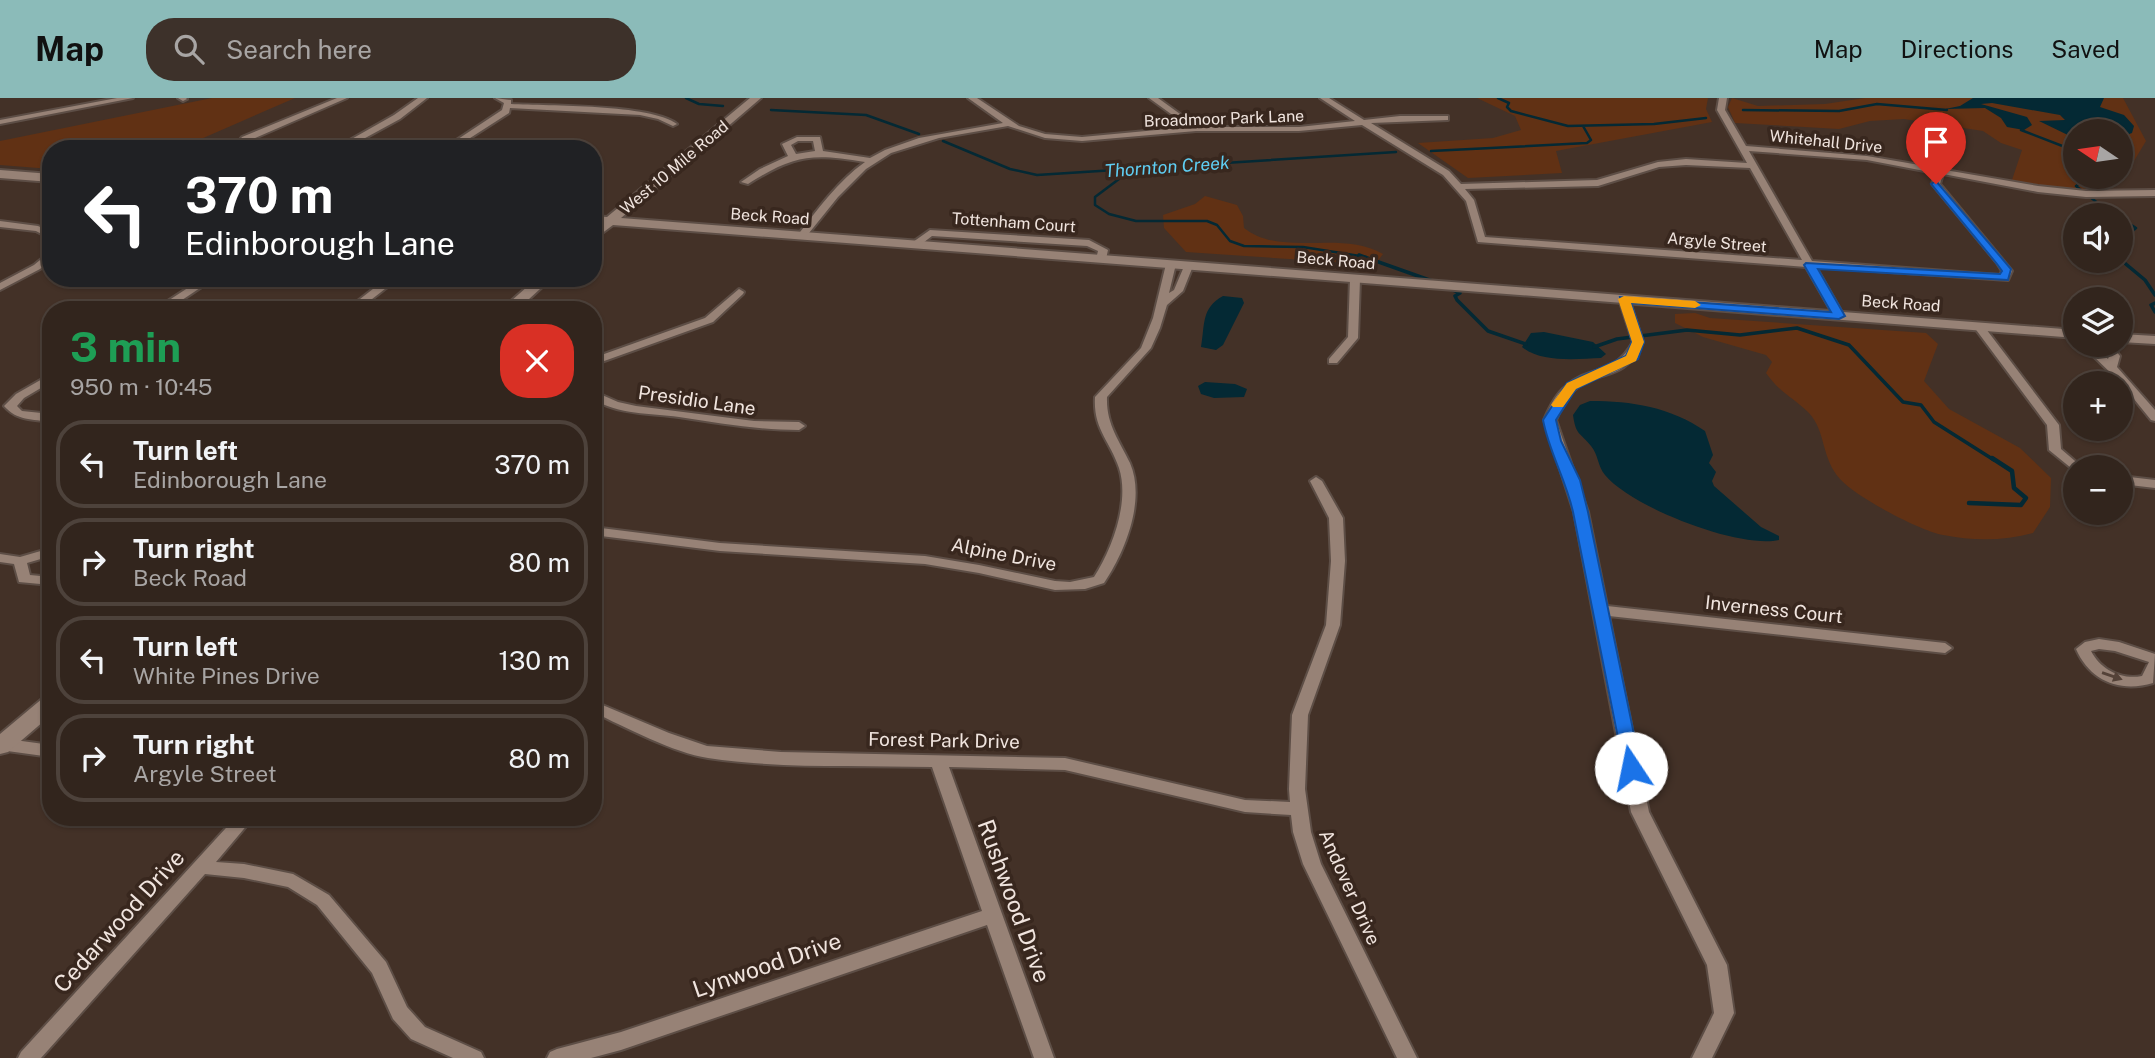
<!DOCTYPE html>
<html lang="en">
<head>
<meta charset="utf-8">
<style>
  :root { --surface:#32251d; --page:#3d312a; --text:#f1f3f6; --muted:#a8a5a4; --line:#4d423b; --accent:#8bbbb9 }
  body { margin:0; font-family:"Public Sans",sans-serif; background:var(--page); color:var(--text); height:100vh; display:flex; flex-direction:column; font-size:26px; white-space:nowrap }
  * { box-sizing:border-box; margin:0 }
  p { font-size:23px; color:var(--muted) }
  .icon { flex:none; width:38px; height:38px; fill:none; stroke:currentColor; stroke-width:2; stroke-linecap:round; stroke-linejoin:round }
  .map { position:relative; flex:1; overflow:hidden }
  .details { position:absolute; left:42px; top:203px; width:560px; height:525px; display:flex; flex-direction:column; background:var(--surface); border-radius:28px; box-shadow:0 2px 5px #0004,0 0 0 2px var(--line) }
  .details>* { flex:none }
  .hud { position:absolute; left:42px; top:42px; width:560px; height:147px; border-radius:28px; box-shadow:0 2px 5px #0004,0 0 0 2px var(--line); background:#202124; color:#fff; overflow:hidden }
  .needle { width:46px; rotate:283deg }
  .fabs { position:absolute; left:2063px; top:21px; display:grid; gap:14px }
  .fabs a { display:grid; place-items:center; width:70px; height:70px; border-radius:50%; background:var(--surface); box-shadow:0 2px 5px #0004,0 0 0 2px var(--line); font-size:35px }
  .pin { position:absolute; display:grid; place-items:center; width:60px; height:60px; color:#fff; margin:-72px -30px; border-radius:50% 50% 50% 0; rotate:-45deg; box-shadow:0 0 7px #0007 }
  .pin .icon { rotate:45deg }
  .me { position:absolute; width:77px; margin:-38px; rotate:349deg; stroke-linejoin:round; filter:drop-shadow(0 0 5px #0008) }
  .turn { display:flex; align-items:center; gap:24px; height:147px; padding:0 28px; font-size:32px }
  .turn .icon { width:91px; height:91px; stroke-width:2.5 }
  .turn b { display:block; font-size:49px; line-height:60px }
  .round { display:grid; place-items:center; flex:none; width:74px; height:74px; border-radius:28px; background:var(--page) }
  .overview { display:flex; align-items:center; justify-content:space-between; height:119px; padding:0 28px }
  h1 { font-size:42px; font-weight:700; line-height:52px; color:#1e9e55 }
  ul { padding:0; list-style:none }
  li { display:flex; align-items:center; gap:21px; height:88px; margin:0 14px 10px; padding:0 14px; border:4px solid var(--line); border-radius:28px }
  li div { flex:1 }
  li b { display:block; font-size:26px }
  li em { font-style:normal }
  header { display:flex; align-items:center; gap:42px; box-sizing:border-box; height:98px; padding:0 35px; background:var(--accent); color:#111 }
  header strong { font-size:33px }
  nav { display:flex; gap:38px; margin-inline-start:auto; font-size:24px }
  .search { width:490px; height:63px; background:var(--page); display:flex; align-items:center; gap:18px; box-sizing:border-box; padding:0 24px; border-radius:28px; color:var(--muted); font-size:26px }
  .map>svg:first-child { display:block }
  .green { fill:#613114 }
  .water { fill:#042934 }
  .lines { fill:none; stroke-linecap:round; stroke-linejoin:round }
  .stream-far2 { stroke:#042934; stroke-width:2.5 }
  .stream-far1 { stroke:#042934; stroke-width:3.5 }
  .stream { stroke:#042934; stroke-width:4.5 }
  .minor-casing { stroke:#5d4e46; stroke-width:4 }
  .secondary-casing { stroke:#5d4e46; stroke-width:4 }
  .minor { fill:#978276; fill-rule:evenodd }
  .secondary { fill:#978276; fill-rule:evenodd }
  .oneway { fill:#544238 }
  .route { fill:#1a73e8; stroke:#114b97; stroke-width:2 }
  .slow { fill:#f59e0b }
  .labels { text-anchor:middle; stroke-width:7; stroke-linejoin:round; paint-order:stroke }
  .far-street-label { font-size:16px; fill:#f0e4de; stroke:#38271e }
  .far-water-label { font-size:18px; font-style:italic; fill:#5fcef3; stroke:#38271e }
  .street-label { font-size:19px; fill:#f0e4de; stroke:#38271e }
  .near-street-label { font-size:23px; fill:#f0e4de; stroke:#38271e }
</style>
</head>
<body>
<header>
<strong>Map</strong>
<div class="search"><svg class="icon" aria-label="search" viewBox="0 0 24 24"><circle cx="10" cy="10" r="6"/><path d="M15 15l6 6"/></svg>Search here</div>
<nav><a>Map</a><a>Directions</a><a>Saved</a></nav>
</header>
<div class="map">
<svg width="2155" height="960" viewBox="0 0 2155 960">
  <rect width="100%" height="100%" fill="#433127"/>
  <path class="green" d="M212,0H295L178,51H51V71L0,67V43Z
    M1477,0H1708L1706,11L1712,24L1556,53L1562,75L1468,80L1418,45L1493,40L1521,32L1515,18Z
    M1732,0L1758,8L1825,6L1865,0H2123L2146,43L2131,68L2121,67V33H2076V79H2100L2113,94L2078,93L2011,85L2022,52L2001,45L1983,33L1904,21L1870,23L1839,31L1735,25L1728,9Z
    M1205,98L1237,107L1243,118L1244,130C1282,160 1341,131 1383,156L1376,165L1364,166L1186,154L1164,130L1163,117L1195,106Z
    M1695,215L1710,220L1926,235L1938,246L1924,283L1949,311L2020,350L2051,380L2050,409L2033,435C2004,443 1973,443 1943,437C1920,433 1856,399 1840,381C1821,360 1826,333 1809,315C1793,299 1781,296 1766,275L1772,264L1766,257L1703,239L1675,225V216Z"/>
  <path class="water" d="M1973,0H2104L2100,9L2124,17L2134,28L2132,35L2121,39V33H2076L2074,40L2039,23L2065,22L2060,17L1992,5L1981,6L2027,19L2032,27L2024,32L2007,29L2001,20L1985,10L1945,11L1960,8Z
    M1223,198L1242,200L1244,205L1223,247L1216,252L1201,249C1205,227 1201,210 1223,198Z
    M1544,234L1593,244L1606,256L1601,260C1577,261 1541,265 1522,249L1531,235Z
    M1205,284L1235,286L1247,291L1244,299L1214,300L1201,296L1198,288Z
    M1590,303C1632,303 1670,309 1705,333L1713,357L1709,365L1716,374L1712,383L1714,388L1761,429L1779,438V442C1739,451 1631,409 1605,377C1598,369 1598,356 1591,348C1580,334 1576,338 1573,317L1580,307Z"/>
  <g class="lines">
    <path class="stream-far2" d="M686,0L699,6L723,8
      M1498,0L1509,5L1507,9L1511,13L1568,28L1654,26L1706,20
      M771,12L866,17L919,36
      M1743,12L1839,13L1877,6L1947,12
      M2021,32L2065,49L2076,59
      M943,43L1010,71L1037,77L1396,54
      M1431,53L1587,45L1591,42L1583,28
      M1122,72L1119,81L1095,99V107L1109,116L1136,123H1207L1217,127L1230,143L1244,148L1303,149L1366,159
      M2089,79L2076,88L2113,117
      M2121,120L2136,130L2121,143"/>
    <path class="stream-far1" d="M1359,157L1435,184
      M2121,162L2145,182L2155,197
      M1450,191L1460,195L1455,198L1457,202L1488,233L1526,246
      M2155,205L2151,207L2155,214
      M1594,249L1617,241L1687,232L1740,237L1797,230L1849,247L1903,304L1921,307L1934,324L1994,362"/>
    <path class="stream" d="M1969,405L2021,407L2026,400L2014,390L2012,373L1992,360"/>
    <g class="minor-casing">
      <path id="minor" d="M117,0H133L0,26V22Z
        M178,0H186L187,1L183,3Z
        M337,0H347L248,43L241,51H233L242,39Z
        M418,0H427L400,21L345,51H334L394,17Z
        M495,0L511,2V6C548,8 651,6 677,26L673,28L658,21L640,17L510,10L509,15L453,51H443L502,12L504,5Z
        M968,0H977L1019,28L1045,36L1082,39L1189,29L1149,0H1158L1198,29H1299L1355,23L1320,0H1329L1364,22L1400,18H1448V22L1371,25L1449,73L1461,86L1597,82L1658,64L1686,61L1747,65L1717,12L1719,0H1727L1725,12L1746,48L1867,58L1937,70L1941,57L1929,47L1933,45L1949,56L1945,72L2038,88L2086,93L2155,92V98L2086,99L2038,94L1943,76L1940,86L2012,173L2008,182L1816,169L1844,218L1839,221L1834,218L1806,169L1478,144L1466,103L1443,77L1362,27L1299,33H1196L1082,43L1045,40L1008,28L939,40L891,55L866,71L838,99L805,140L802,141L797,138C817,112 838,83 865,64C811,55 794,57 748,86L741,84L760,71L788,58L782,46L797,39H820L823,53L870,60L885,52L919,40L1003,25ZM798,43H813L815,53L796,56L791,47ZM1749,53L1867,62L1935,75L1932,86L1997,165L2002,173L2000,177L1812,163ZM1686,67L1750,70L1802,162L1485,139L1474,102L1465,91L1598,88L1659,69Z
        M0,123L38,128L51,134V141L36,133L0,129Z
        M930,132L1089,142L1108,152L1106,161L1101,164L1096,161L1098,153L1087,148L932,138L919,148H913V144Z
        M51,153V161L40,171L0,192V185L34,167Z
        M1171,163L1176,166L1169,195L1174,192L1185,166L1193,168L1183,193L1167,207L1160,230L1151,250L1107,299C1106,326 1119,342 1130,365C1146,402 1125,454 1104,485L1085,491L1055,492L979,475L925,466L720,453L593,437V429L720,445L925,458L979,467L1055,483L1070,484L1094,479C1112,451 1130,404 1119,370C1110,343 1093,331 1095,299L1141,250L1153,220L1166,166Z
        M1355,178L1360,181L1358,240L1337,265H1329V261L1348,239L1350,181Z
        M203,180H215L167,212H154Z
        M387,180H399L358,212H346Z
        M739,191L744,194L743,196L713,224L593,267V260L705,220Z
        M1624,198L1629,201L1643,244C1621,288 1601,268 1573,293C1565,301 1560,312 1556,322L1588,414L1607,508L1945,545L1952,550L1945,555L1609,518L1649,714L1727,867L1734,915L1712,960H1692L1714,915L1707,867L1631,714L1574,414L1544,322C1549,310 1555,297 1565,289C1590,266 1613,280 1633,244L1619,201Z
        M1979,226L1983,227L2059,327L2061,351L2082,369H2076V374L2049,352L2047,327L1974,229Z
        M2082,247H2093L2108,261L2109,258L2100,247H2111L2120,258L2117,269L2155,312V323L2151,322L2121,285Z
        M51,276V284L24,300L17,308L22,313L51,316V324C32,321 17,323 4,308L16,296Z
        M593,293L618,304L636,308L754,323L799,324L805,328L799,332C758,332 719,325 679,319C650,315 619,317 593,301Z
        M2121,378L2155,382V390L2121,386Z
        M1316,379L1322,383L1343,420L1345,463L1340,527L1308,617L1305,691L1311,734L1321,766L1417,960H1397L1303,766L1293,734L1291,717L1245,714L1065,672L949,669L1054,960H1034L987,827L621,952L591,960H547L550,954L557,951L621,934L982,813L932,669C858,667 781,671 708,660C674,655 625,629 593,614V603L669,635L707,648L781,654L1065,660L1245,702L1290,704L1289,691L1292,617L1326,527L1331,463L1329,420L1310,383Z
        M51,450V458L27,465L30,477L51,479V487L19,484L14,466L0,464V456L20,459Z
        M2099,541L2119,544L2155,556L2153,585C2120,595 2090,583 2076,551L2085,544ZM2099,551L2115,553L2149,564L2142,578C2121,582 2101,572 2091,553Z
        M0,640L51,647V659L0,652Z
        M236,719H254L216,764L244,766L293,776L329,797L386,864L407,909L425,929L481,954L484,960H453L411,941L393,921L372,875L317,807L288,789L244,780L205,776L41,960H18L21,954Z"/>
    </g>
    <g class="secondary-casing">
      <path id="secondary" d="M750,0H761L621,120L2076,232V240L613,127L593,142V131L599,126H593V118L607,119Z
        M0,72L51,76V84L0,80Z
        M537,180H552L517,212H501Z
        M2121,236L2155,238V246L2121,244Z
        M51,598V617L8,654L0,656V636L43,600Z"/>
    </g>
    <use href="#minor" class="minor"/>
    <use href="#secondary" class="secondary"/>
  </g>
  <defs><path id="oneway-solid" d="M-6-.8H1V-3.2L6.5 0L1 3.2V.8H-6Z" transform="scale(1.75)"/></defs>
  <use class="oneway" href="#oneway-solid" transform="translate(2112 578) rotate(19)"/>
  <path class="route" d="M1936,83L2011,171L2008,182L1818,171L1845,218L1839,221L1631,205L1644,244L1638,261L1576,291L1556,322L1561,343L1580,382L1588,414L1641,670L1638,675H1625L1573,414C1566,382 1549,354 1543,322L1567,285L1626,258L1632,244L1620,199L1831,214L1804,167L1806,165L2000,176L2002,173L1997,166L1931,86Z"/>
  <path class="slow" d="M1624,198L1695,203L1701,207L1695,210L1631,205L1644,244L1636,263L1576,291L1563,309H1553L1551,307L1567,285L1626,258L1632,244L1618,201Z"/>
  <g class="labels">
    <g class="far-street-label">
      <text transform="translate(1224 20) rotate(-2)" y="6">Broadmoor Park Lane</text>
      <text transform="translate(1826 43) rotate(6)" y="6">Whitehall Drive</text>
      <text transform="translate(674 69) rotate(-40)" y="6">West 10 Mile Road</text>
      <text transform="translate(770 118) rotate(4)" y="6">Beck Road</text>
      <text transform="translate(1014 124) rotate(4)" y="6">Tottenham Court</text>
      <text transform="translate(1717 144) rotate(5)" y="6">Argyle Street</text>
      <text transform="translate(1336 162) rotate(5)" y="6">Beck Road</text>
      <text transform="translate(1901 205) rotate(4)" y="6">Beck Road</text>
    </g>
    <g class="far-water-label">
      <text transform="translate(1167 69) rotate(-4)" y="6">Thornton Creek</text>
    </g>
    <g class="street-label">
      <text transform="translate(697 302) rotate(8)" y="7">Presidio Lane</text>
      <text transform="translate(1004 456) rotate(11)" y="7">Alpine Drive</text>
      <text transform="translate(1774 511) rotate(6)" y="7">Inverness Court</text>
      <text transform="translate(944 642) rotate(1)" y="7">Forest Park Drive</text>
      <text transform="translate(1350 789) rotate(66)" y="7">Andover Drive</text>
    </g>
    <g class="near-street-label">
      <text transform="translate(1014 803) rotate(70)" y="8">Rushwood Drive</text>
      <text transform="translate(119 823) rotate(-48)" y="8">Cedarwood Drive</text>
      <text transform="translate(767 867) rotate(-19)" y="8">Lynwood Drive</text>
    </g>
  </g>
</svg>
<div class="fabs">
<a><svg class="needle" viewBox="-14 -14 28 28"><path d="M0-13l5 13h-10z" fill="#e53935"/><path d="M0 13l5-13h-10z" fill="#a8a5a4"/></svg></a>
<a><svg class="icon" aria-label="sound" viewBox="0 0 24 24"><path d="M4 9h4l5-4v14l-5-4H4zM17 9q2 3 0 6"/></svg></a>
<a><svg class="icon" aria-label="layers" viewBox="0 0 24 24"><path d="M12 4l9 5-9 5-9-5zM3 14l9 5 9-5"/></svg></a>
<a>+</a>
<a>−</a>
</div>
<div class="pin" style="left:1936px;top:86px;background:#d93025"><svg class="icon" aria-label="arrive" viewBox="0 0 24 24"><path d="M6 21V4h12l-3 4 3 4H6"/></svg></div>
<svg class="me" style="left:1631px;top:670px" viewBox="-20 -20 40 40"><circle r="19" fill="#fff"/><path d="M0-13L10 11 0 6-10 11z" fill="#1a73e8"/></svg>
<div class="hud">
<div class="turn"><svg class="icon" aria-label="left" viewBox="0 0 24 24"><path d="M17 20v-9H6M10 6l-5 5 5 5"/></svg><div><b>370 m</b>Edinborough Lane</div></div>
</div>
<section class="details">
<div class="overview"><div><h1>3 min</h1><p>950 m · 10:45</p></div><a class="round" style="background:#d93025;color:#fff"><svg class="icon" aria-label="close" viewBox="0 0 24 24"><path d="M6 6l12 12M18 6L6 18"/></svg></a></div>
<ul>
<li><svg class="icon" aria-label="left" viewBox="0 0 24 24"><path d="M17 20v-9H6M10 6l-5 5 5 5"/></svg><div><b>Turn left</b><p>Edinborough Lane</p></div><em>370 m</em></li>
<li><svg class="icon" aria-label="right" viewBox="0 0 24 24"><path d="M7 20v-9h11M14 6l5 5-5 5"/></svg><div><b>Turn right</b><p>Beck Road</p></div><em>80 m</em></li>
<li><svg class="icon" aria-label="left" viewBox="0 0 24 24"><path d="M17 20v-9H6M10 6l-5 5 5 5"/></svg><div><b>Turn left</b><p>White Pines Drive</p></div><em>130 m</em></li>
<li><svg class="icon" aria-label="right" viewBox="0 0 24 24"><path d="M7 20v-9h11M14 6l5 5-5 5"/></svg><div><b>Turn right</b><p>Argyle Street</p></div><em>80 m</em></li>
</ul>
</section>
</div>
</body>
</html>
